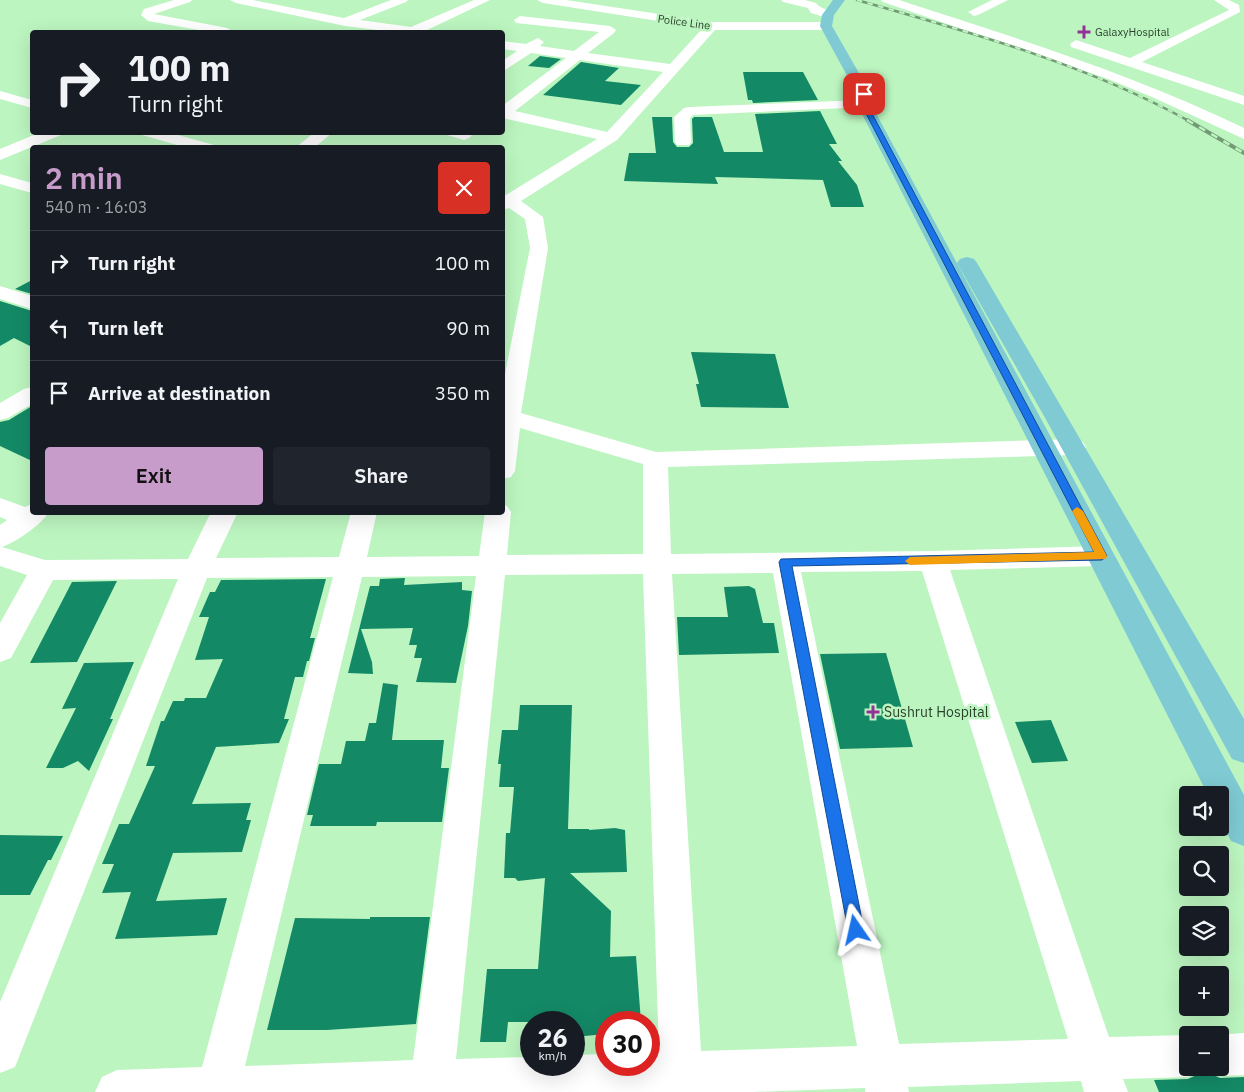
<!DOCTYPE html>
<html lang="en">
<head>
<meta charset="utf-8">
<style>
  :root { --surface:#171b24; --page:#20242c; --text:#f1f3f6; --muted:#9ea1a6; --line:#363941; --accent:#c79ccb }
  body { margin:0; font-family:"IBM Plex Sans",sans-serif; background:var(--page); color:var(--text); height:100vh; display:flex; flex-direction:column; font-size:19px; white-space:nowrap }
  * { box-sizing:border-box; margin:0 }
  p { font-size:16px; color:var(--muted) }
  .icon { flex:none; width:28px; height:28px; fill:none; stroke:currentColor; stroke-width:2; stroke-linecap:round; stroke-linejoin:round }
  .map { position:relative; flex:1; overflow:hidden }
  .details { position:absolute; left:30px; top:145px; width:475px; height:370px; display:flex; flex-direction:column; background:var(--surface); border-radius:5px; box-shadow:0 5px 20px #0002 }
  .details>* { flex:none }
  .guide { position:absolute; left:30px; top:30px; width:475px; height:105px; border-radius:5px; box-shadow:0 5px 20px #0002; background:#171b24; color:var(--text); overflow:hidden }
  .tools { position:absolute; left:1179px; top:786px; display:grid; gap:10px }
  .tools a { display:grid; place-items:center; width:50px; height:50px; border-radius:5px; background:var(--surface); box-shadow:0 5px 20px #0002; font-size:25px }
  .speed { position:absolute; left:520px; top:1011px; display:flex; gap:10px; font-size:25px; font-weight:700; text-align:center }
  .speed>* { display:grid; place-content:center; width:65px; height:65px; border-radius:50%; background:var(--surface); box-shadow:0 5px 20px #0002; line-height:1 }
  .speed small { font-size:12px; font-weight:400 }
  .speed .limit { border:8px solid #d22; background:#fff; color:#111 }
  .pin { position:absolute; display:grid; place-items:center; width:42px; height:42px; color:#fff; margin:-21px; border-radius:10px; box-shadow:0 2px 8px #0006 }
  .me { position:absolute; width:55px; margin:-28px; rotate:349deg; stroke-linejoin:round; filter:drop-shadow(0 0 4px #0008) }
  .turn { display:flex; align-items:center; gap:18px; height:105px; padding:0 15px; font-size:22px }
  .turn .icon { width:65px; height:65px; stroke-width:2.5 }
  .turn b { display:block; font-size:35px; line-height:42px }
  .round { display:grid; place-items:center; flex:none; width:52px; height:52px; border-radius:5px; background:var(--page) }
  .headline { display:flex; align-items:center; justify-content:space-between; height:85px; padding:0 15px }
  h1 { font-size:30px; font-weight:600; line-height:38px; color:var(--accent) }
  .cta { display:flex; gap:10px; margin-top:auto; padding:10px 15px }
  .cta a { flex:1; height:58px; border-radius:5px; background:var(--accent); color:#111; font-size:20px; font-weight:600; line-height:58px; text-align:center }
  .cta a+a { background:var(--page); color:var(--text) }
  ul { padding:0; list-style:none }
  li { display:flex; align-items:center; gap:15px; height:65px; padding:0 15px; border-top:1px solid var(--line) }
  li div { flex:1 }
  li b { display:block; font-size:19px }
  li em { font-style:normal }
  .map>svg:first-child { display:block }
  .building { fill:#148966 }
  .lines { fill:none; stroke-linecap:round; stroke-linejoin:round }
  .minor { fill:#fff; fill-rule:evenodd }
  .major { fill:#7fcad3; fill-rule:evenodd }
  .rail-far1-casing { stroke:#729a75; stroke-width:2.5 }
  .rail-casing { stroke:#729a75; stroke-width:4 }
  .rail-far1 { stroke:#bcf5c0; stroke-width:2; stroke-dasharray:5.5; stroke-linecap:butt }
  .rail { stroke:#bcf5c0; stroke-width:2.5; stroke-dasharray:7; stroke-linecap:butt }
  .route { fill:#1a73e8; stroke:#114b97 }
  .slow { fill:#f59e0b }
  .poi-dot { fill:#943197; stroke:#bcf5c0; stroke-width:2 }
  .labels { text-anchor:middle; stroke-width:5; stroke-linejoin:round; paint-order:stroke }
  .far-street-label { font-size:11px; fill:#2a412c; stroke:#bcf5c0 }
  .far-poi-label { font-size:11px; fill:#2a412c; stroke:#bcf5c0; text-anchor:start }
  .poi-label { font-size:14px; fill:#2a412c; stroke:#bcf5c0; text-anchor:start }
</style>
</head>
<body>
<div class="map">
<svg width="1244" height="1092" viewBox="0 0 1244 1092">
  <rect width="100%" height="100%" fill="#bcf5c0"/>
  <path class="building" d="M540,56L561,59L549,68L528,66Z
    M581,62L619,68L605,81L641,85L621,105L543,95Z
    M743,72H803L818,100L753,103L752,100H748Z
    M820,111L837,144H829L842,161H838L857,185L864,207H831L823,180L715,177L718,184L624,181L629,153H656L652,117H672L673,142L677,147H689L693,143L692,119L694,117H712L724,152H763L755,114Z
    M32,280V294L15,289Z
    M0,301L32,311V347L14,338L0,346Z
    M691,352L775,354L789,408L701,407L696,384H699Z
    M32,406V461L0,446V422L9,420Z
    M405,578L404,585L462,582V590L472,591L468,626L456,683L416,682L422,658H414L417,645H409L413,628L361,629L372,662L373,674L348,673L370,586H379L380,579Z
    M326,579L310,638H315L309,661H307L303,677H295L284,719H289L279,743L216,747L192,804L251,803L246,820H251L242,852L173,853L156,901L227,898L217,935L115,939L131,892L102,893L114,864H102L119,824H129L155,766H146L161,721H164L173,701H184L185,698H206L223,659L195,660L209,617H199L210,592H215L221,580Z
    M117,581L77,662L30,663L72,582Z
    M749,586L755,589L763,623H774L779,653L679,655L677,617H728L724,587Z
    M886,653L913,747L840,749L820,654Z
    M134,662L110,719H113L89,771L78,761L63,768H46L76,708L62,709L84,663Z
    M383,683L398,685L392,740H444L441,768H449L442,822H377L376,826H310L313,815H307L319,764H341L346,741H365L369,723H376Z
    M520,705H572L568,829H589V830L615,828L625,830L627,872L570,873L611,911L610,957L636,956L641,1022H606V1034L574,1037V1022H508L506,1042H480L487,969H538L545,878L518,881L515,878H504L506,833H510L514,787H499L501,764H498L502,730H518Z
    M1051,720L1068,761L1032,763L1015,722Z
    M0,835L63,836L51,860H48L30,895H0Z
    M370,917H430L416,1024L327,1030H267L295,918L370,919Z
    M1205,1071L1220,1078L1244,1077V1092H1159L1154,1080L1188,1079Z"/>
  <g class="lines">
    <path class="minor" d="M174,0H192L190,2L154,14L227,28L233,32H210L148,21L141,15L144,9Z
      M230,0H253L344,18L391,0H408L406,2L360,20L411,27L474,0H490L423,32H394L345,26L236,3Z
      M537,0H566L712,22H826L832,26L826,30H715L617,140L521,201L543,217L548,248L521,413L656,452L1074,439L1083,442L1086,447L1083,452L1074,455L668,467L671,554L933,551L1101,546L1111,549L1115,556L1111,563L1101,566L950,570L1109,1037L1188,1035V1068H1220V1035H1217L1244,1033V1075L1220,1076L1204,1068L1203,1071L1188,1077L1123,1079L1128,1092H1084L1081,1081L908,1087L909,1092H865V1088L753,1092H95L102,1077L117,1070L202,1067L333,577L207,578L15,1067L0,1073V1002L178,579L53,580L11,658L0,662V623L27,575L0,566V525L7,520L0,517V498L25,507L32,504V512H49C42,524 15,543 2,547L45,560L188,559L211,512H238L216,558L339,557L351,512H377L367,557L479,556L485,512H502V504L507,506L511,512L507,555L643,554V464L520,428L515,471L511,477L502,479V389L530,248L525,219L509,208L502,210V194L506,195L597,139L502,118V106L566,58L531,53L502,72V61L517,51L502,49V41L526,44L538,38L544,42L540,46L574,51L599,32L516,23L514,20L520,16L610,26L616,30L614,33L588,53L670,64L703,28L543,3ZM580,60L663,72L607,132L515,111ZM922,571L1068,1039L899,1044L801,572ZM773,573L857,1046L701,1051L672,574ZM643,574L659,1052L649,1053V1065H606V1054L574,1055V1065H531V1057L456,1059L505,575ZM476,576L413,1060L245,1066L362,577Z
      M781,0H805L816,3C821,10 829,8 834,14L828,18L811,13L808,8L783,2Z
      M881,0H899C1016,38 1133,74 1244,128V139L1152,97L1108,79L883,2Z
      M992,0H1008L978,15L974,16L968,12Z
      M1214,0H1229L1239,5L1240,12L1142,62L1244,96V105L1071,47L1070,44L1076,40L1130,58L1229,10Z
      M0,91L32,100V108L0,99Z
      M864,100L869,101L871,104L869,107L693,115L690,118L691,142L689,145H677L675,142L674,117L684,108L689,107Z
      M41,132H63L61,135L0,160V149Z
      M140,132H167L214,145L216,148H188L142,135Z
      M315,132H333L314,148H295Z
      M445,132H470L472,135L469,138L464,140L447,135Z
      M0,174L32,183V193L0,184Z
      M0,286L32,296V309L0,299Z
      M32,387V404L8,418L0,420V403L24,389Z"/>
    <path class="major" d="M833,0H845L834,15L832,26L871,94V104L1244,795V846L1231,841L1220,819V795H1208L857,104V94L820,26L822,15Z
      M967,257L974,259L977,263L1244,719V763L1232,759L1044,416L957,263L960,259Z"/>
    <g class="rail-far1-casing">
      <path id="rail-far1" d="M857,0C969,32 1086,64 1189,121"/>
    </g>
    <g class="rail-casing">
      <path id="rail" d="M1187,120L1244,153"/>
    </g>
    <use href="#rail-far1" class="rail-far1"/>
    <use href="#rail" class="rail"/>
  </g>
  <path class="route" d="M864,93L867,94V104L1107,556L1102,560L792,566L864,930L862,936L856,938L850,936L848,930L779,562L781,559L1094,552L861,104V94Z"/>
  <path class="slow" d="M1077,507L1083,511L1107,556L1106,559L910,565L905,561L910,557L1094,552L1072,511Z"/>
  <g class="poi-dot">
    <path d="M1081.5 24.5h5v5h5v5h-5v5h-5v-5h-5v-5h5z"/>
    <path d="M870.5 704.5h5v5h5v5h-5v5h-5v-5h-5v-5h5z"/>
  </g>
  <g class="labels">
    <g class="far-street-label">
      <text transform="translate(684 22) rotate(8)" y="4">Police Line</text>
    </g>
    <g class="far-poi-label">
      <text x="1095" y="36">GalaxyHospital</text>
    </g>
    <g class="poi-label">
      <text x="884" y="717">Sushrut Hospital</text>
    </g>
  </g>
</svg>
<div class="tools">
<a><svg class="icon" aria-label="sound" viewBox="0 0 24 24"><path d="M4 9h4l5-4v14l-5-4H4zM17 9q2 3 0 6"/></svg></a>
<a><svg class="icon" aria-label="search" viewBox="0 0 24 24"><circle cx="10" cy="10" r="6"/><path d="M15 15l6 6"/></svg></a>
<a><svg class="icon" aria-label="layers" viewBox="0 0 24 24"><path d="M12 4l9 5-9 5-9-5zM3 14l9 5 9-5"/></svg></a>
<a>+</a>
<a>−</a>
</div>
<div class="speed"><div>26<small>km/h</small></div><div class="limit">30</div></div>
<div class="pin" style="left:864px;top:94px;background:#d93025"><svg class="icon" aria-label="arrive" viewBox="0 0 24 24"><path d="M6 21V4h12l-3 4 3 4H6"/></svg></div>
<svg class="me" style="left:856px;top:930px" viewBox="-20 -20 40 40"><path d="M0-17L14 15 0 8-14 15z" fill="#1a73e8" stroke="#fff" stroke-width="4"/></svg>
<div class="guide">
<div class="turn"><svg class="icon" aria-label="right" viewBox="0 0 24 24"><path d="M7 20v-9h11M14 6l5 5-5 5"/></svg><div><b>100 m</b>Turn right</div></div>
</div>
<section class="details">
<div class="headline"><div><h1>2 min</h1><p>540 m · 16:03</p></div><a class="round" style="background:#d93025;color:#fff"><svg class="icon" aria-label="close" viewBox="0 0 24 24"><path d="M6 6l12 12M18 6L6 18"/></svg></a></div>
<ul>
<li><svg class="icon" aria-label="right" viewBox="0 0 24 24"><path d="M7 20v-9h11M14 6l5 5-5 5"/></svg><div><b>Turn right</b></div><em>100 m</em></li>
<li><svg class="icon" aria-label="left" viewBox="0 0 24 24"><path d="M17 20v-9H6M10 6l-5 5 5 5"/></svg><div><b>Turn left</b></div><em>90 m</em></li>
<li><svg class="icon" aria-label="arrive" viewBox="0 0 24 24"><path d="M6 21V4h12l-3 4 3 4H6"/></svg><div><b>Arrive at destination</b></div><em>350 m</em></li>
</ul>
<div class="cta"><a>Exit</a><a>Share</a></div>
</section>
</div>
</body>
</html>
